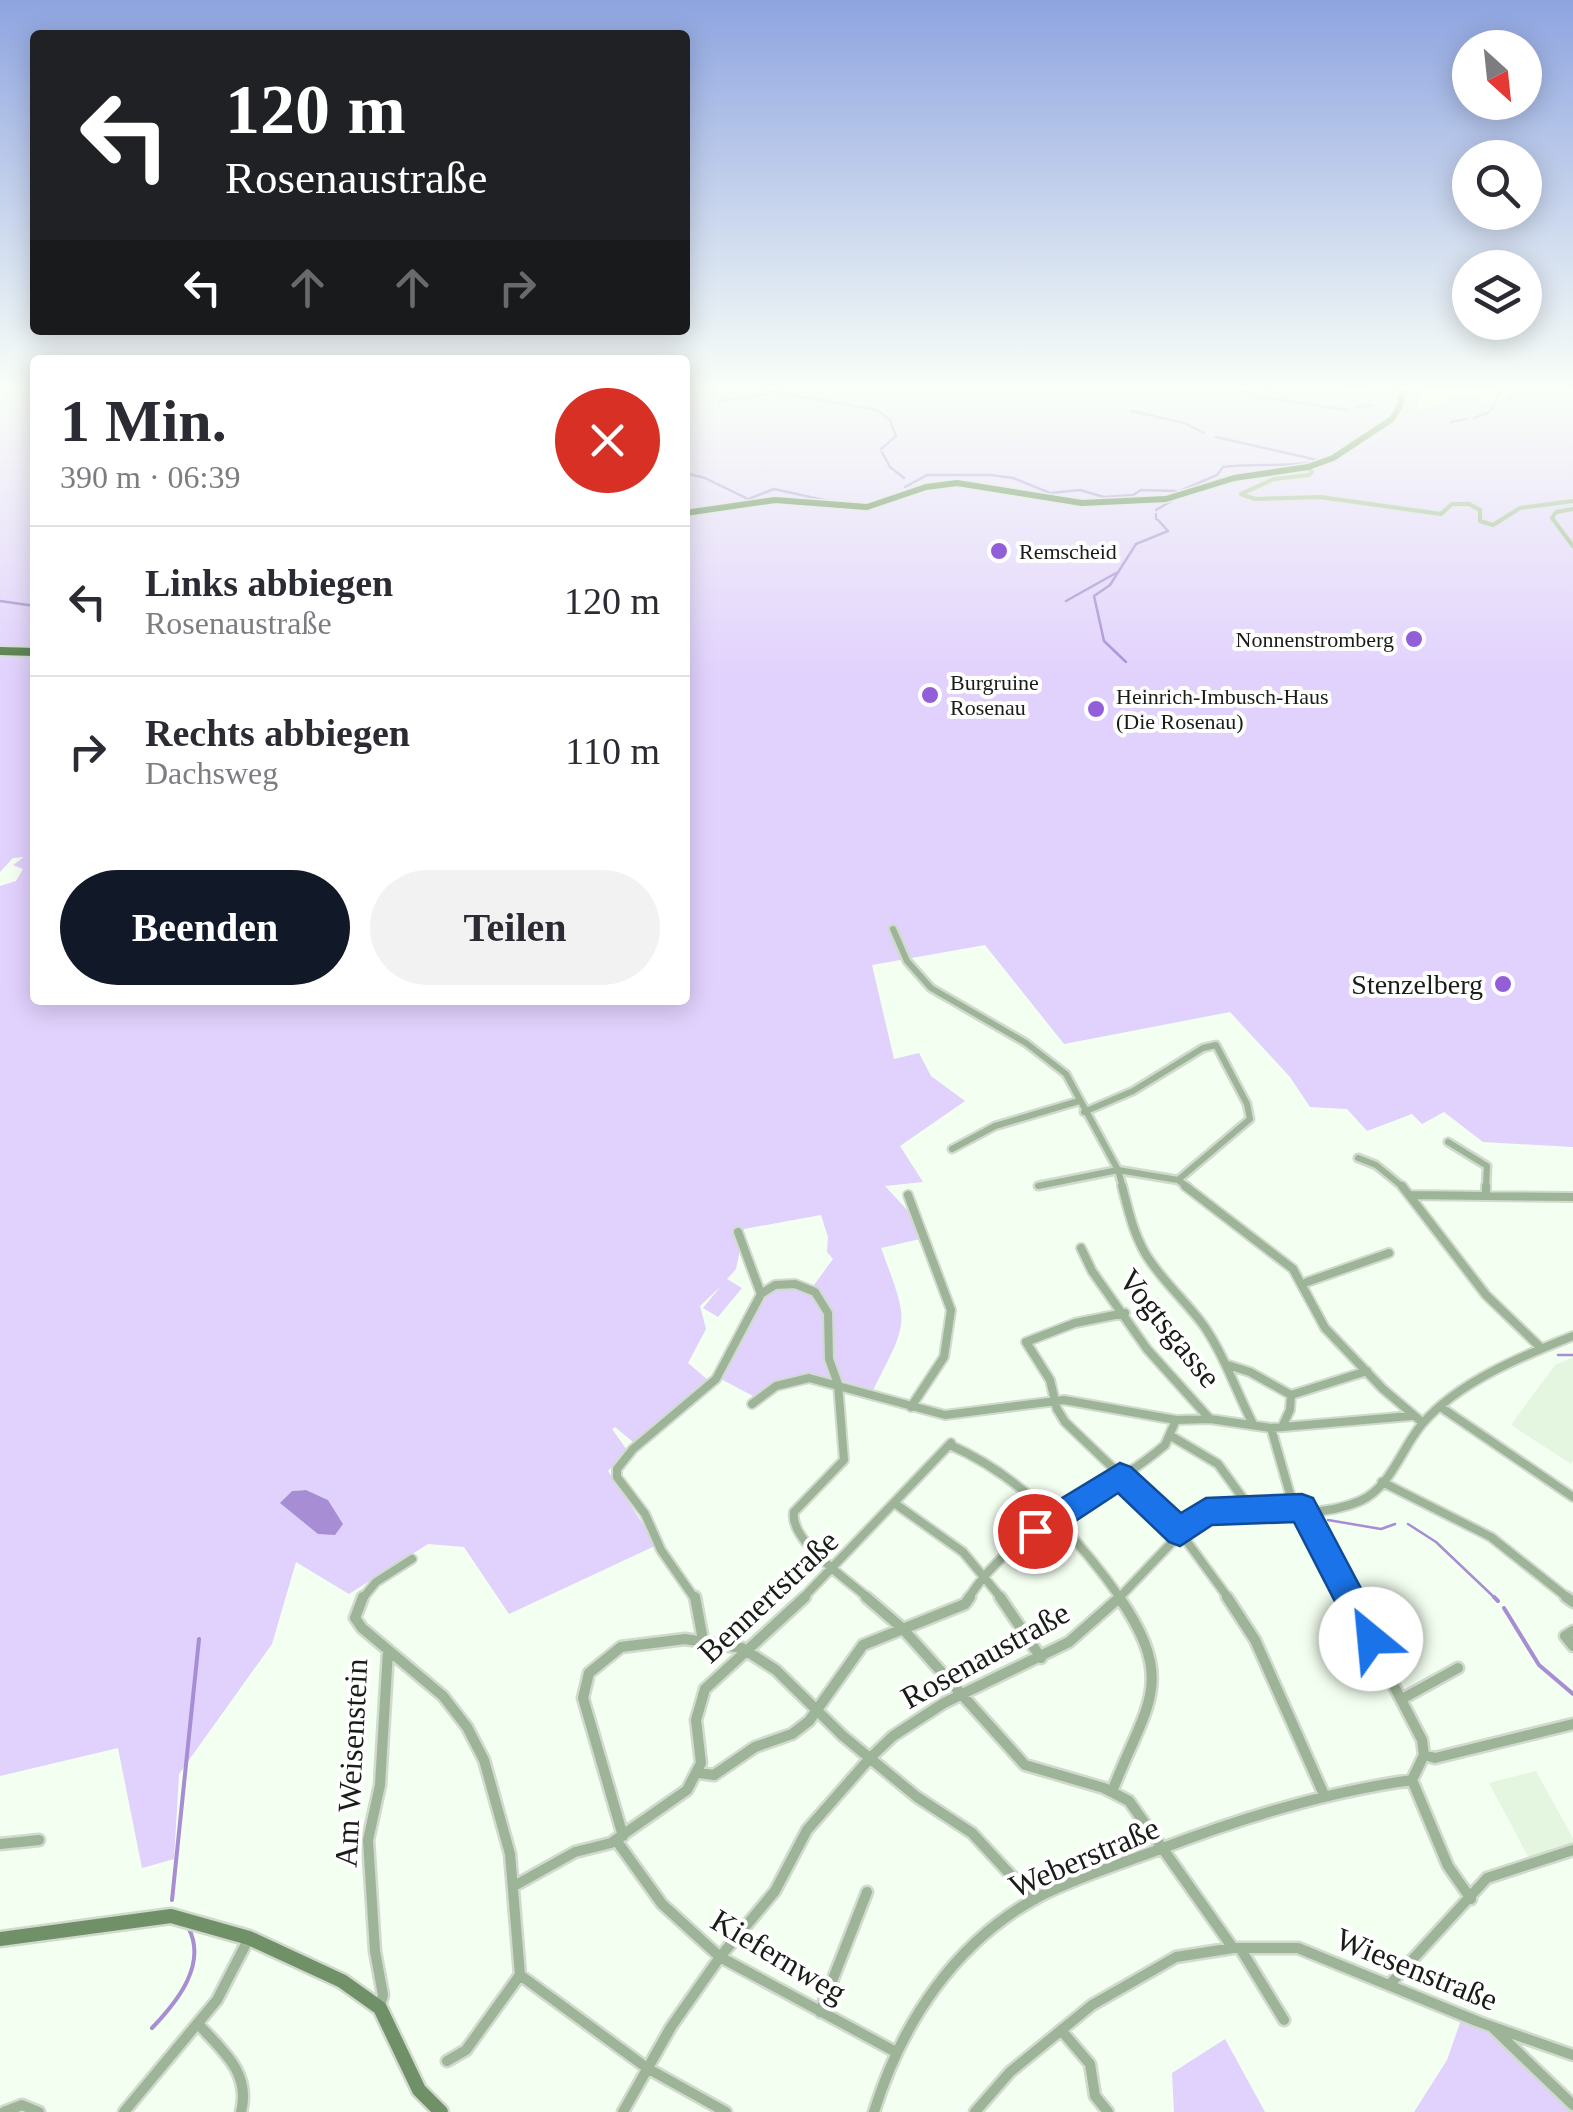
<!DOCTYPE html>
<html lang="de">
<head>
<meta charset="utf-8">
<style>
  :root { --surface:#fff; --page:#f2f2f3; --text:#2b2b33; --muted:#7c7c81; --line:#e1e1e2; --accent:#111827 }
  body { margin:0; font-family:"Times New Roman",serif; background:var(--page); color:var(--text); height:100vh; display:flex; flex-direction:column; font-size:38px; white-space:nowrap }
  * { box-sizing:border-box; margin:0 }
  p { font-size:32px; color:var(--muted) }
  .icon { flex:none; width:55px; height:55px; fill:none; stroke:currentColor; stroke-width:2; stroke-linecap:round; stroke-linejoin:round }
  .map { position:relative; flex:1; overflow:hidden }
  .drawer { position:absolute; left:30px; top:355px; width:660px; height:650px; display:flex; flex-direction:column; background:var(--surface); border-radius:10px; box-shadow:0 5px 25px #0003 }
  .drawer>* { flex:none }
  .guide { position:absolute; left:30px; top:30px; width:660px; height:305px; border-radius:10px; box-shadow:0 5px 25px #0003; background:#202124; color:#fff; overflow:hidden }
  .needle { width:65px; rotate:153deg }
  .tools { position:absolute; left:1452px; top:30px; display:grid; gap:20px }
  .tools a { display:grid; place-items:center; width:90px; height:90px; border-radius:50%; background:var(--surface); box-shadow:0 5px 25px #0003; font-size:50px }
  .pin { position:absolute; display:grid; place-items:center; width:85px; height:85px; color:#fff; margin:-42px; border:5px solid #fff; border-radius:50%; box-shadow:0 2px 10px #0007 }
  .me { position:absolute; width:110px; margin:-55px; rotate:332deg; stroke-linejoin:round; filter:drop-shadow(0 0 8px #0008) }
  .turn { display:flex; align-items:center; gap:35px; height:210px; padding:0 30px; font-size:45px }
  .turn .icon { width:130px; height:130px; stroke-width:2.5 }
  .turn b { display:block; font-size:70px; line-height:85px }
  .lanes { display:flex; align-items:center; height:95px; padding:0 30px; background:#0003; justify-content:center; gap:50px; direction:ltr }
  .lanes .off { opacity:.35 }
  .round { display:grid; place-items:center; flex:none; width:105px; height:105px; border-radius:52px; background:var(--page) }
  .summary { display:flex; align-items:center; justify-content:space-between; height:170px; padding:0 30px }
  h1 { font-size:60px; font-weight:700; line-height:75px }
  .action { display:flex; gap:20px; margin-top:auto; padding:20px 30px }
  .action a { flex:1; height:115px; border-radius:60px; background:var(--accent); color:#fff; font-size:40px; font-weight:700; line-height:115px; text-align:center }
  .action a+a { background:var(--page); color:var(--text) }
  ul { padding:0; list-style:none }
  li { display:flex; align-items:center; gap:30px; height:150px; padding:0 30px; border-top:2px solid var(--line) }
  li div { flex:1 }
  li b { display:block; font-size:38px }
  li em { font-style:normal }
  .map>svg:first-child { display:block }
  .built { fill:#e4f5e0 }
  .green { fill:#e1d1fd; fill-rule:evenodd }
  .water { fill:#a78dd3 }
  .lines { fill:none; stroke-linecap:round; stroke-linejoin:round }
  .stream-far1 { stroke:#a78dd3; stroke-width:2.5 }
  .stream { stroke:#a78dd3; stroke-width:4 }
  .minor-far3-casing { stroke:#d0dbcd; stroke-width:6 }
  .minor-far2-casing { stroke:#d0dbcd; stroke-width:11 }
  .minor-far1-casing { stroke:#d0dbcd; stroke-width:12 }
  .minor-casing { stroke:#d0dbcd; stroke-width:15 }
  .secondary-casing { stroke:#d0dbcd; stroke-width:19 }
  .primary-far1-casing { stroke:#d0dbcd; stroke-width:9 }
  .primary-casing { stroke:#d0dbcd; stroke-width:11 }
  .minor-far3 { stroke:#9eb498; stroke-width:4 }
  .minor-far2 { stroke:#9eb498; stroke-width:6 }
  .minor-far1 { stroke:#9eb498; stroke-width:8 }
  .minor { stroke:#9eb498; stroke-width:10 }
  .secondary { stroke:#709168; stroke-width:14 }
  .primary-far1 { stroke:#507846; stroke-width:6 }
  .primary { stroke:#507846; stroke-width:8 }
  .route { fill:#1a73e8; stroke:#114b97; stroke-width:2.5 }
  .poi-dot { fill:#935fd8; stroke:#fff; stroke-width:4 }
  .labels { text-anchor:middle; stroke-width:8; stroke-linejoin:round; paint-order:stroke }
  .far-poi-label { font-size:22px; fill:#191d18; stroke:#fff; text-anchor:start }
  .poi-label { font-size:28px; fill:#191d18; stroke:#fff; text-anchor:end }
  .near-street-label { font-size:32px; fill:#191d18; stroke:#fff }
</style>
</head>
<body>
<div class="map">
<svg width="1573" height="2112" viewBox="0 0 1573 2112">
  <rect width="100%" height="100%" fill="#f3fff0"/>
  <path class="built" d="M1573,1357V1461L1571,1464L1511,1425L1555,1365Z
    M1536,1771L1573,1838V1845L1530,1860L1489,1783Z"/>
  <path class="green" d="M0,386H35V651L0,650Z
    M685,386H1340L1342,391L1366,392L1364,386H1398L1394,410L1388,418L1324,459L1236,477L1166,498L1079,501L949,482L863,506L795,499L685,512Z
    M1405,386H1421L1417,408L1420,411L1468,392L1482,401H1502L1510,395L1499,386H1573V1147L1483,1142L1444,1112L1422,1124L1412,1114L1367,1131L1347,1109L1310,1107L1290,1077L1230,1012L1064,1044L985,945L872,965L894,1059L919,1053L931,1076L965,1101L900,1146L923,1182L885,1186L909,1212L920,1239L881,1248C909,1324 910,1318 873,1390C825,1376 797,1363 753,1396L719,1378C732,1354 755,1294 782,1287C792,1285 804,1286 814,1285L833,1259L827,1252L828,1237L821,1215L744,1229L736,1269L727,1279L742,1288L718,1317L703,1308L721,1286L700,1306L706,1329L688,1363L708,1380L633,1442L615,1427L612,1429L627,1450L608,1471L657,1545L509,1614L464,1547L428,1544L349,1594L296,1562L272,1644L179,1774L174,1859L142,1868L118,1748L0,1776V886L16,881L23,869L13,865L24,857L13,858L0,872V652L35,654V1000H685V515L787,502L864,509L928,488L957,484L1072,503L1138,504L1171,500L1229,481L1314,468L1329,462L1389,424L1400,412ZM306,1490L328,1500L343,1524L296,1515L281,1503L292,1491Z
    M1461,2020L1493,2034L1573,2112H1414L1447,2060Z
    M1225,2039L1265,2112H1174L1172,2073Z"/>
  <path class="water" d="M306,1490L328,1500L343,1524L335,1535L318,1534L280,1503L292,1491Z"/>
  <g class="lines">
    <path class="stream-far1" d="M741,386L877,410L890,420L896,436L881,449
      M1229,386L1261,397L1347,410
      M1499,395L1502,388
      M720,401L767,394
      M1356,408L1371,405
      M1131,411L1184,423L1204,433
      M1490,411L1497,399
      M1474,418L1488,413
      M1451,422L1467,419
      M1216,437L1317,460
      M882,452L890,467L904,478
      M685,473L705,478L746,498
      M905,487L927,475H991L1013,478L1050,493L1080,490L1104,497L1133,495L1141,490L1176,491
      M1180,491L1217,475L1223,467C1252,463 1278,467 1307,463
      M746,500L774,489L828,501
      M1156,510L1173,500
      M1156,514V519
      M0,601L35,606
      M1066,601L1116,573
      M1126,662L1104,641L1094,596L1110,585L1136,544L1168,531L1158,520
      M1558,1355H1573
      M1328,1520L1381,1529L1395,1524
      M1408,1524L1436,1542L1496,1599"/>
    <path class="stream" d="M1494,1597L1498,1601
      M1504,1608L1539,1665L1573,1694
      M172,1900L199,1639
      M152,2028C177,2002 208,1964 188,1927"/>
    <g class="minor-far3-casing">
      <path id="minor-far3" d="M1308,467L1312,472L1309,475L1274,479L1241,494L1255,499L1320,497L1441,514L1452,504H1469L1480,510V521L1493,525L1520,508L1573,501
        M1573,509L1556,512L1552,518L1573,546"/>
    </g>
    <g class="minor-far2-casing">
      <path id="minor-far2" d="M893,929L907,961L931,988L1026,1043L1066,1074L1118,1170L1178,1180L1189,1188
        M1084,1112L1133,1091L1203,1048L1216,1045L1247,1104L1250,1119L1178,1180
        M1448,1142L1487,1166L1486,1188
        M952,1149L995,1126L1079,1101
        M1358,1158L1376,1165L1404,1188
        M1038,1186L1118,1170L1123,1188"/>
    </g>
    <g class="minor-far1-casing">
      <path id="minor-far1" d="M1122,1186C1128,1209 1133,1232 1145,1253C1160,1279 1186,1301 1204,1326C1225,1357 1236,1391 1253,1424
        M1185,1186L1293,1269L1325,1328L1383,1389L1423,1423
        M1402,1186L1486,1295L1541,1348
        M1486,1194V1186
        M908,1195L951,1310L944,1357L911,1407
        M1409,1195L1573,1197
        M738,1232L761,1294
        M1081,1248L1092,1271L1147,1349L1209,1418
        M1307,1282L1389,1253
        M1125,1313L1075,1323L1026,1342L1050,1380L1057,1409L1065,1422L1180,1532L1229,1599
        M1228,1365L1250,1372L1291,1395L1290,1410L1282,1427
        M1291,1395L1367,1371
        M752,1404L776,1386L809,1378L945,1415L1064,1400L1176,1420L1210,1419L1271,1428L1411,1416
        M1442,1408L1573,1497
        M1271,1428L1294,1508
        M1171,1436L1218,1464L1250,1508
        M950,1445C1021,1476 1077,1536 1121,1599
        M1382,1482L1491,1537L1569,1599
        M897,1505L963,1552L1002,1599
        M1302,1508L1349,1599
        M362,1599L376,1582L412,1559
        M695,1599L661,1550L645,1514L617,1477V1469L633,1449L716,1379L761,1294L775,1285L795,1284L815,1292L828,1313L829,1359L838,1384L844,1460L794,1512C789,1541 848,1580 869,1599
        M802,1599L951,1443
        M968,1599C1013,1525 1101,1500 1165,1445L1176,1420
        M1118,1599L1198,1515L1215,1510C1260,1510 1317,1520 1360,1501C1391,1487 1401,1449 1422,1424C1458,1382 1522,1356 1573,1336"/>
    </g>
    <g class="minor-casing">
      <path id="minor" d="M363,1597L355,1618L362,1628L443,1696L467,1727L484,1760L510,1854L520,1975L647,2068L726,2112
        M695,1597L703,1640
        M866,1597L902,1628L1025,1765L1104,1788L1129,1801L1233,1948
        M1000,1597L1041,1658
        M1227,1597L1255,1640L1325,1797
        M1348,1597L1422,1740L1424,1755L1412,1780L1448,1866L1471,1899
        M1566,1597L1573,1602
        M1573,1631L1565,1636L1573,1646
        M1402,1699L1458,1668
        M1424,1755L1435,1758L1573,1724
        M699,1773L714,1775L755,1747L792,1734L809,1721L863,1645L965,1604L970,1597
        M1113,1789C1147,1703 1177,1682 1119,1597
        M623,1836L583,1698L589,1673L621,1647L685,1639L742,1648L776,1670L843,1736L917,1797L972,1833L1033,1899
        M616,1840L662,1904L720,1957L894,2051
        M0,1844L39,1840
        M514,1886L575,1852L611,1843L687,1790L701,1763L696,1720L705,1689L805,1597
        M1240,1948L1284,2020
        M1391,1983L1487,1878L1573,1850
        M380,2006L383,1995L375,1951L368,1840L380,1785L388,1651
        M820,2012L867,1892
        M199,2025C223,2051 251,2073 241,2112
        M1493,2028L1573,2105
        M1061,2030L1090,2064L1095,2096L1108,2112
        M447,2061L466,2050L520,1975
        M4,2112L22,2105L39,2112
        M124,2112L217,2000L248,1940
        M623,2112L671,2027L720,1957L775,1891L807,1830L870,1758L893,1736L944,1703L1069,1642L1120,1597
        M874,2112C902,2022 956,1940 1042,1895C1080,1876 1123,1863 1163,1848C1244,1817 1325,1792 1412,1780
        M975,2112L1010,2072L1092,2005L1176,1957L1233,1948H1298L1479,2022L1573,2055"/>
    </g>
    <g class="secondary-casing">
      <path id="secondary" d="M0,1939L171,1916L249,1938L342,1981L380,2008L419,2090L441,2112"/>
    </g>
    <g class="primary-far1-casing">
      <path id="primary-far1" d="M685,513L775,500L867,507L926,487L957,483L1082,503L1166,499L1234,478L1308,467L1333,458L1392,419L1400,406L1403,386"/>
    </g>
    <g class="primary-casing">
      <path id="primary" d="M0,651L35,652"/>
    </g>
    <use href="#minor-far3" class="minor-far3"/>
    <use href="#minor-far2" class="minor-far2"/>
    <use href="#minor-far1" class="minor-far1"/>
    <use href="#minor" class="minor"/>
    <use href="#secondary" class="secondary"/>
    <use href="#primary-far1" class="primary-far1"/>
    <use href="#primary" class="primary"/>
  </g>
  <linearGradient id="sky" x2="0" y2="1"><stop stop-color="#8ea4e0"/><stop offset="0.57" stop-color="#fafff8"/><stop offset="1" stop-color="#fafff8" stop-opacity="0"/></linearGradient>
  <rect width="1573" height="682" fill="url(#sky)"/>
  <path class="route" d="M1120,1463L1131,1467L1181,1513L1206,1498L1302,1494L1313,1498L1382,1628L1387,1639L1382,1650L1371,1655L1360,1650L1294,1522L1212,1525L1180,1546L1169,1542L1118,1493L1045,1541L1035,1545L1024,1541L1020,1531L1024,1521Z"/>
  <g class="poi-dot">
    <circle cx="999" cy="551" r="10"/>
    <circle cx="1414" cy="639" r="10"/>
    <circle cx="930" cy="695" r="10"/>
    <circle cx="1096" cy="709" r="10"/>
    <circle cx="1503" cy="984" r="10"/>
  </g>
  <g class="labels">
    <g class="far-poi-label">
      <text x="1019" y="559">Remscheid</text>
      <text x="1394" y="647" text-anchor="end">Nonnenstromberg</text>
      <text x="950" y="690">Burgruine<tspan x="950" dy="25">Rosenau</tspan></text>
      <text x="1116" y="704">Heinrich-Imbusch-Haus<tspan x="1116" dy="25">(Die Rosenau)</tspan></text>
    </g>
    <g class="poi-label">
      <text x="1483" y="994">Stenzelberg</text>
    </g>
    <g class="near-street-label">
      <text transform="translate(1170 1328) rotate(51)" y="11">Vogtsgasse</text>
      <text transform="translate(768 1596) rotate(-43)" y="11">Bennertstraße</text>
      <text transform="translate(985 1655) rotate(-29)" y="11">Rosenaustraße</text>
      <text transform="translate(351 1763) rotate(-87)" y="11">Am Weisenstein</text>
      <text transform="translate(1084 1857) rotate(-23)" y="11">Weberstraße</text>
      <text transform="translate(779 1956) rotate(31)" y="11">Kiefernweg</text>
      <text transform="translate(1417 1969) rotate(22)" y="11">Wiesenstraße</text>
    </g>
  </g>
</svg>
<div class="tools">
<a><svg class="needle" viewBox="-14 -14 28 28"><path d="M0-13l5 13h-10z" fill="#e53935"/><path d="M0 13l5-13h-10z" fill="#7c7c81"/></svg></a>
<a><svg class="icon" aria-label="search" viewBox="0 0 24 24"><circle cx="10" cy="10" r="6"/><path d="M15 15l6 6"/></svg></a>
<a><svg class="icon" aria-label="layers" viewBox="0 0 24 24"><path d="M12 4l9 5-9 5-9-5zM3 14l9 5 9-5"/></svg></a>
</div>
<div class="pin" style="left:1035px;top:1531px;background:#d93025"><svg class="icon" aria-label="arrive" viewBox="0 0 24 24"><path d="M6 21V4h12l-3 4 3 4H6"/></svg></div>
<svg class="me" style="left:1371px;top:1639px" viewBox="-20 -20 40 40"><circle r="19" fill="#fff"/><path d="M0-13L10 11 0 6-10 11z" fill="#1a73e8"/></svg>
<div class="guide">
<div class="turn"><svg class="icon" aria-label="left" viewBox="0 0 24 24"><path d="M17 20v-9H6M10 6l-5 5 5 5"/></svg><div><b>120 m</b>Rosenaustraße</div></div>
<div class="lanes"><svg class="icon" aria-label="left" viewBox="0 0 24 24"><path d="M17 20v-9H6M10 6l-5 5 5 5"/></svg><svg class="icon off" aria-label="ahead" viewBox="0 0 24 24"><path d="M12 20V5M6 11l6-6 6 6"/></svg><svg class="icon off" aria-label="ahead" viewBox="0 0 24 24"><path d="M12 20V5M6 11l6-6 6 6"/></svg><svg class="icon off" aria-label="right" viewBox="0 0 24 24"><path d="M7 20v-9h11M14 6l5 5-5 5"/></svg></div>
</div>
<section class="drawer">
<div class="summary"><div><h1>1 Min.</h1><p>390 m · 06:39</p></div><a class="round" style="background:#d93025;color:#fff"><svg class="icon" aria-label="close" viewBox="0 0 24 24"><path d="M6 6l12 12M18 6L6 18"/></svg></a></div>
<ul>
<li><svg class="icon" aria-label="left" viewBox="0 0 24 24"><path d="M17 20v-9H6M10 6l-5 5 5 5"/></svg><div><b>Links abbiegen</b><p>Rosenaustraße</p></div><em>120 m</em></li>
<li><svg class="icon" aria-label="right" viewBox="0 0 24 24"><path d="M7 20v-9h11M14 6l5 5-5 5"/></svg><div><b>Rechts abbiegen</b><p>Dachsweg</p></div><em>110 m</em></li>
</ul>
<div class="action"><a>Beenden</a><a>Teilen</a></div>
</section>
</div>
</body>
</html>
